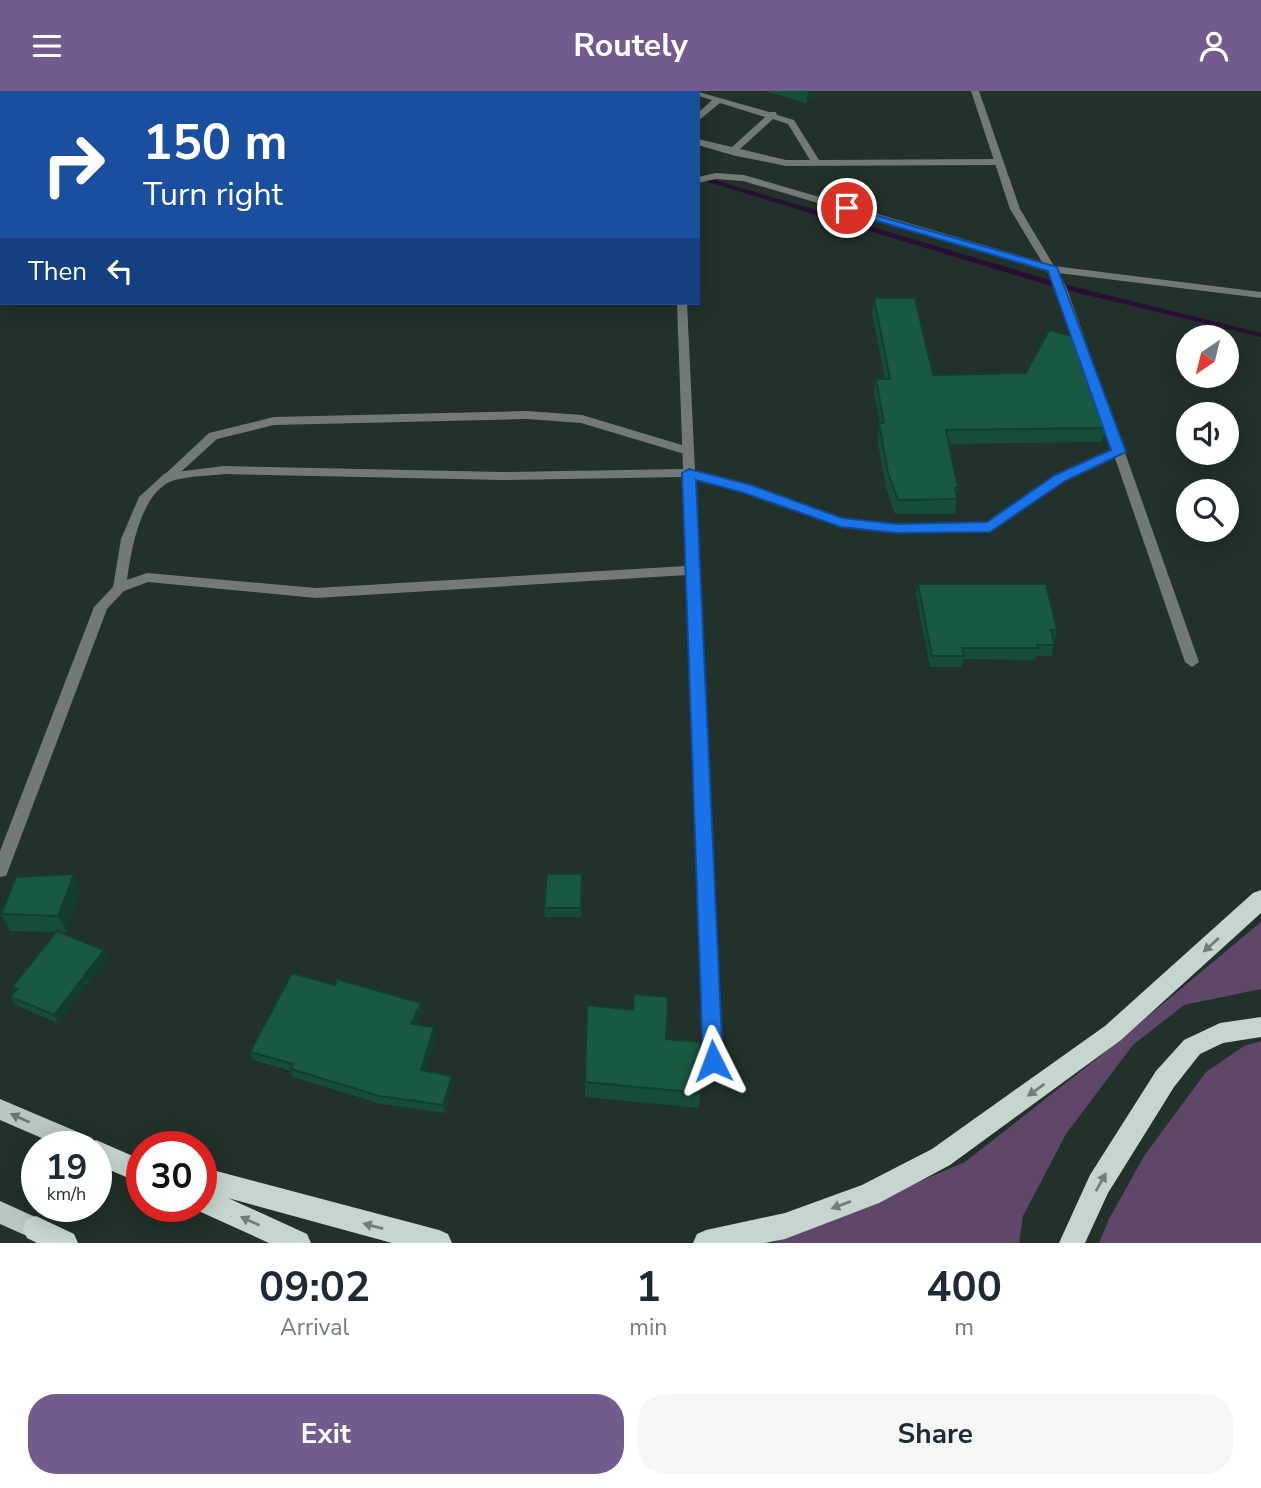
<!DOCTYPE html>
<html lang="en">
<head>
<meta charset="utf-8">
<style>
  :root { --surface:#fff; --page:#f6f6f7; --text:#1f2937; --muted:#747a83; --accent:#735c8d }
  body { margin:0; font-family:"Nunito Sans",sans-serif; background:var(--page); color:var(--text); height:100vh; display:flex; flex-direction:column; font-size:26px; white-space:nowrap }
  * { box-sizing:border-box; margin:0 }
  p { font-size:23px; color:var(--muted) }
  .icon { flex:none; width:38px; height:38px; fill:none; stroke:currentColor; stroke-width:2; stroke-linecap:round; stroke-linejoin:round }
  .map { position:relative; height:1152px; overflow:hidden }
  .details { display:flex; flex-direction:column; background:var(--surface); flex:1 }
  .details>* { flex:none }
  .guide { position:absolute; left:0px; top:0px; width:700px; height:214px; box-shadow:0 4px 18px #0003; background:#1a4fa0; color:#fff; overflow:hidden }
  .needle { width:46px; rotate:215deg }
  .tools { position:absolute; left:1176px; top:234px; display:grid; gap:14px }
  .tools a { display:grid; place-items:center; width:63px; height:63px; border-radius:50%; background:var(--surface); box-shadow:0 4px 18px #0003; font-size:35px }
  .speed { position:absolute; left:21px; top:1040px; display:flex; gap:14px; font-size:35px; font-weight:700; text-align:center }
  .speed>* { display:grid; place-content:center; width:91px; height:91px; border-radius:50%; background:var(--surface); box-shadow:0 4px 18px #0003; line-height:1 }
  .speed small { font-size:18px; font-weight:400 }
  .speed .limit { border:10px solid #d22; background:#fff; color:#111 }
  .pin { position:absolute; display:grid; place-items:center; width:60px; height:60px; color:#fff; margin:-30px; border:4px solid #fff; border-radius:50%; box-shadow:0 2px 7px #0007 }
  .me { position:absolute; width:77px; margin:-38px; rotate:357deg; stroke-linejoin:round; filter:drop-shadow(0 0 5px #0008) }
  .turn { display:flex; align-items:center; gap:24px; height:147px; padding:0 28px; font-size:32px }
  .turn .icon { width:91px; height:91px; stroke-width:2.5 }
  .turn b { display:block; font-size:49px; line-height:60px }
  .then { display:flex; align-items:center; height:66px; padding:0 28px; background:#0003; gap:14px; font-size:26px }
  .eta { display:flex; justify-content:space-evenly; align-items:center; height:119px; text-align:center }
  .eta b { font-size:42px; font-weight:700; line-height:49px }
  .button { display:flex; gap:14px; margin-top:auto; padding:14px 28px }
  .button a { flex:1; height:80px; border-radius:28px; background:var(--accent); color:#fff; font-size:28px; font-weight:700; line-height:80px; text-align:center }
  .button a+a { background:var(--page); color:var(--text) }
  header { display:flex; justify-content:space-between; align-items:center; height:91px; padding:0 28px; background:var(--accent); color:#fff; font-size:32px; font-weight:700 }
  .map>svg:first-child { display:block }
  .green { fill:#5f4769 }
  .lines { fill:none; stroke-linecap:round; stroke-linejoin:round }
  .stream { fill:#280e33; fill-rule:evenodd }
  .service { fill:#737a76; fill-rule:evenodd }
  .minor { fill:#737a76; fill-rule:evenodd }
  .primary { fill:#b8c7c0; fill-rule:evenodd }
  .trunk { fill:#c6d6ce; fill-rule:evenodd }
  .wall { fill:#164d38 }
  .shaded-wall { fill:#123e2e }
  .building { fill:#1a5941; stroke:#123e2e; stroke-width:2 }
  .oneway { fill:#6f7e77 }
  .oneway2 { fill:#687770 }
  .route { fill:#1a73e8; stroke:#114b97; stroke-width:2 }
</style>
</head>
<body>
<header><svg class="icon" aria-label="menu" viewBox="0 0 24 24"><path d="M4 6h16M4 12h16M4 18h16"/></svg>Routely<svg class="icon" aria-label="person" viewBox="0 0 24 24"><circle cx="12" cy="8" r="4"/><path d="M4 21q1-7 8-7t8 7"/></svg></header>
<div class="map">
<svg width="1261" height="1152" viewBox="0 0 1261 1152">
  <rect width="100%" height="100%" fill="#22312a"/>
  <path class="green" d="M1261,831V898L1184,914L1133,954L1066,1043L1023,1125L1019,1152H773L965,1071L1099,966Z
    M1261,950V1152H1099L1109,1128L1144,1065L1206,981L1244,955Z"/>
  <g class="lines">
    <path class="stream" d="M409,0H418L421,2H411Z
      M698,84L1063,193L1261,242V246L1058,197L698,88Z"/>
    <path class="service" d="M525,0H538L539,2H526Z
      M588,0H597L587,2Z
      M654,0H663L653,2Z
      M695,0L769,21H776L777,24L794,29L819,69L998,68L1003,71L998,74L786,75L732,64L698,54V48L732,56L765,26L720,12L698,30V22L712,9L698,5V2H694ZM773,28L788,33L810,69H786L740,58Z
      M527,320L582,324L692,357L694,360L688,364L581,332L527,328L274,334L217,348L172,389L168,390L162,386L209,342L274,326Z"/>
    <path class="minor" d="M971,0H979L1020,118L1054,175L1261,201V207L1058,182L1066,195L1199,571L1192,576L1185,571L1115,367L1064,390L990,440L897,441L841,436L742,400L695,388L722,970L719,976L713,978L707,976L704,970L687,484L316,507L148,491L124,500L107,518L8,780L6,785L0,786V760L94,516L113,496L121,448L139,406L164,383L168,382L224,375L503,381L683,378L677,212H687L695,380L750,394L843,428L897,433L987,432L1056,384L1112,359L1056,195L1046,179L743,90L716,88L698,92V86L716,82L744,84L1042,171L1010,118ZM224,383L503,389L683,386L686,475L316,497L147,482L127,489C131,460 141,398 175,389C190,385 208,385 224,383Z"/>
    <path class="primary" d="M0,1008L92,1047L95,1055H60L0,1029Z
      M0,1110L44,1130L48,1138L44,1146L36,1149L0,1133Z"/>
    <path class="trunk" d="M1261,799V822L1121,949L950,1074L879,1112L785,1148L765,1152H693L697,1143L706,1139L785,1122L862,1094L932,1058L1105,935L1253,802Z
      M1261,926V946L1223,952L1200,963L1174,996L1108,1102L1085,1152H1059L1090,1084L1156,980L1184,949L1220,932Z
      M96,1049L142,1069V1093L96,1073V1055H86Z
      M201,1076L439,1139L448,1143L452,1152H392L228,1107L307,1143L311,1152H269L192,1117L201,1115Z
      M36,1125L74,1143L78,1152H37L27,1147L23,1138L27,1129Z"/>
  </g>
  <path class="wall" d="M764,0H821L806,12Z
    M874,207L933,284L1106,337L1102,351L949,353L958,396L955,423H895L886,396L877,347L880,332L874,302L876,288H885L872,221Z
    M918,493L1057,539L1052,565H1036L1035,569L963,568L962,576H930L916,504Z
    M583,791L581,826H545L544,817Z
    M81,800L66,841H60L104,859L108,867L58,932L15,914L11,906L15,901L12,896L56,841L10,840L1,823Z
    M335,894L421,912L422,920L416,934L436,945L425,980L453,993L445,1022L381,1013L293,986L291,980L253,969L250,961Z
    M667,948L700,1002L699,1017L585,1006V991Z"/>
  <path class="shaded-wall" d="M808,0H821L806,12Z
    M74,783L81,800L66,841L58,825Z
    M104,859L108,867L58,932L54,924Z
    M421,912L422,920L413,941L411,933Z
    M434,936L436,945L423,987L421,979Z
    M452,985L453,993L445,1022L443,1014Z"/>
  <path class="building" d="M874,207H915L933,284L1026,282L1049,239L1072,245L1106,337L946,339L958,396L955,397L957,408L898,409L888,382L879,332H884L876,288H890Z
    M918,493H1046L1057,539H1051L1055,554H1037L1038,557H962L964,565H932Z
    M74,783L58,825L1,823L16,786Z
    M547,783H582L581,817H544Z
    M57,840L104,859L54,924L11,906L17,898L12,896Z
    M292,882L335,894L337,888L421,912L411,933L434,936L421,979L452,985L443,1014L379,1005L291,978L293,973L250,961Z
    M634,903L668,906L666,948L700,951V1002L585,991L587,914L633,919Z"/>
  <defs><path id="oneway-solid" d="M-6-.8H1V-3.2L6.5 0L1 3.2V.8H-6Z" transform="scale(1.75)"/></defs>
  <g class="oneway">
    <use href="#oneway-solid" transform="translate(1211 854) rotate(138)"/>
    <use href="#oneway-solid" transform="translate(1036 999) rotate(144)"/>
    <use href="#oneway-solid" transform="translate(1101 1091) rotate(-61)"/>
    <use href="#oneway-solid" transform="translate(841 1114) rotate(160)"/>
    <use href="#oneway-solid" transform="translate(250 1130) rotate(-156)"/>
    <use href="#oneway-solid" transform="translate(373 1135) rotate(-165)"/>
  </g>
  <use class="oneway2" href="#oneway-solid" transform="translate(20 1027) rotate(-156)"/>
  <path class="route" d="M843,115L1057,176L1126,361L1065,390L990,441L897,442L841,436L741,401L696,389L723,970L720,977L713,979L706,977L703,970L682,382L689,378L751,394L842,427L897,433L987,431L1055,384L1111,359L1048,180L843,120Z"/>
</svg>
<div class="tools">
<a><svg class="needle" viewBox="-14 -14 28 28"><path d="M0-13l5 13h-10z" fill="#e53935"/><path d="M0 13l5-13h-10z" fill="#747a83"/></svg></a>
<a><svg class="icon" aria-label="sound" viewBox="0 0 24 24"><path d="M4 9h4l5-4v14l-5-4H4zM17 9q2 3 0 6"/></svg></a>
<a><svg class="icon" aria-label="search" viewBox="0 0 24 24"><circle cx="10" cy="10" r="6"/><path d="M15 15l6 6"/></svg></a>
</div>
<div class="speed"><div>19<small>km/h</small></div><div class="limit">30</div></div>
<div class="pin" style="left:847px;top:117px;background:#d93025"><svg class="icon" aria-label="arrive" viewBox="0 0 24 24"><path d="M6 21V4h12l-3 4 3 4H6"/></svg></div>
<svg class="me" style="left:713px;top:970px" viewBox="-20 -20 40 40"><path d="M0-17L14 15 0 8-14 15z" fill="#1a73e8" stroke="#fff" stroke-width="4"/></svg>
<div class="guide">
<div class="turn"><svg class="icon" aria-label="right" viewBox="0 0 24 24"><path d="M7 20v-9h11M14 6l5 5-5 5"/></svg><div><b>150 m</b>Turn right</div></div>
<div class="then">Then<svg class="icon" aria-label="left" viewBox="0 0 24 24"><path d="M17 20v-9H6M10 6l-5 5 5 5"/></svg></div>
</div>
</div>
<section class="details">
<div class="eta">
<div><b>09:02</b><p>Arrival</p></div>
<div><b>1</b><p>min</p></div>
<div><b>400</b><p>m</p></div>
</div>
<div class="button"><a>Exit</a><a>Share</a></div>
</section>
</body>
</html>
